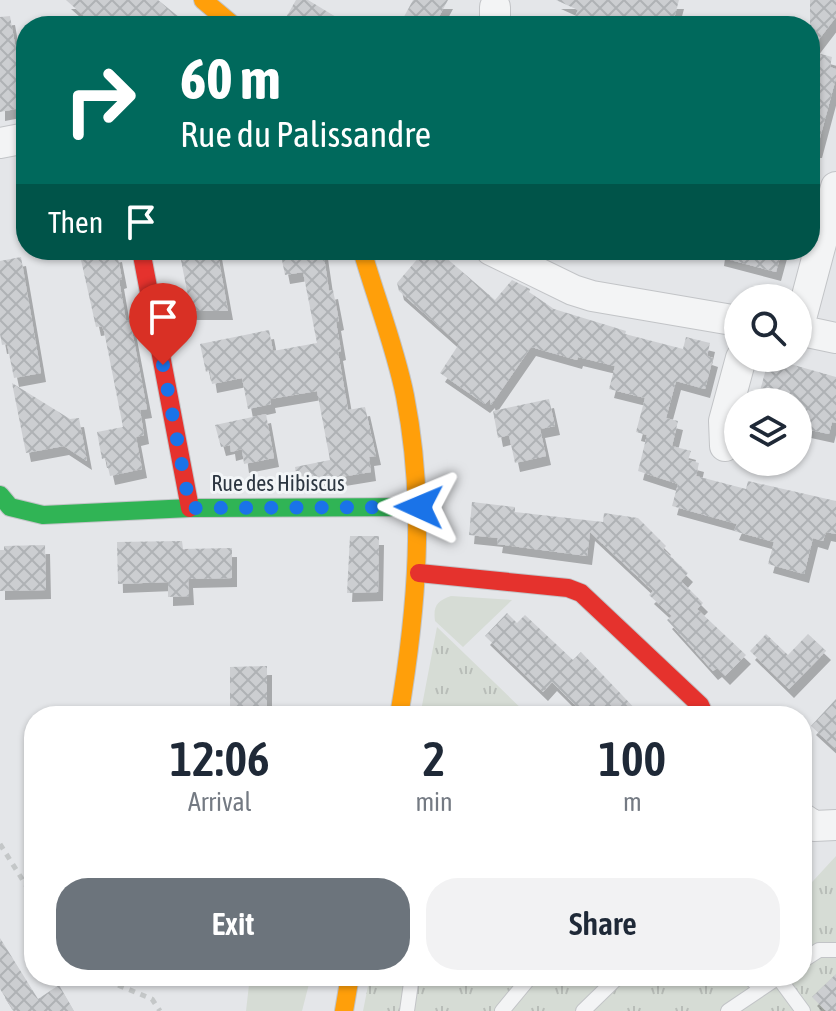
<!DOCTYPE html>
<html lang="en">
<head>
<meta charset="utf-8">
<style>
  :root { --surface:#fff; --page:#f2f2f3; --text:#1f2937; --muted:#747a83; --accent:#6c747c }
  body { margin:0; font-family:"Asap Condensed",sans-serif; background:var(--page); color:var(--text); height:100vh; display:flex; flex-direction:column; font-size:30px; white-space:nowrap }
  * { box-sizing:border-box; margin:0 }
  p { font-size:26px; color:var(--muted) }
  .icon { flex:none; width:44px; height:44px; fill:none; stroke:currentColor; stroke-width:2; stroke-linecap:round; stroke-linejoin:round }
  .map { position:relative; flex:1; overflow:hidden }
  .panel { position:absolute; left:24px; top:706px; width:788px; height:280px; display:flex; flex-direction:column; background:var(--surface); border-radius:32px; box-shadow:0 2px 6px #0004 }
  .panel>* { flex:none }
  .guide { position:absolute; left:16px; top:16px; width:804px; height:244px; border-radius:32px; box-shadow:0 2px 6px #0004; background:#00695c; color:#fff; overflow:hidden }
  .buttons { position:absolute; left:724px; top:284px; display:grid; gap:16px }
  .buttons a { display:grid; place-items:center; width:88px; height:88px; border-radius:50%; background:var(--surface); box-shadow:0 2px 6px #0004; font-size:40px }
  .pin { position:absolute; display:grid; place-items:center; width:68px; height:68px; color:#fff; margin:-82px -34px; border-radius:50% 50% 50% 0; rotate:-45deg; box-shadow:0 0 8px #0007 }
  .pin .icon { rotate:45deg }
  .me { position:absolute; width:88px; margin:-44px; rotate:271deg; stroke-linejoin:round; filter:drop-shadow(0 0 6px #0008) }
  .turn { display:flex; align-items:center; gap:28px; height:168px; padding:0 32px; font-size:36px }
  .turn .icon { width:104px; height:104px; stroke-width:2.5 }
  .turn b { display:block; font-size:56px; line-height:68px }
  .then { display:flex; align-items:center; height:76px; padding:0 32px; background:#0003; gap:16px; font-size:30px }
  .eta { display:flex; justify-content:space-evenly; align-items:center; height:136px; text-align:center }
  .eta b { font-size:48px; font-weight:600; line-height:56px }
  .button { display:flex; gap:16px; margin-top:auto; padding:16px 32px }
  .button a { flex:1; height:92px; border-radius:32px; background:var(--accent); color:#fff; font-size:32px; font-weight:600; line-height:92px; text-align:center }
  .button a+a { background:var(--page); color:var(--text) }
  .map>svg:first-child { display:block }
  .grass { fill:#d6dcd5 }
  .park { fill:url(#park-tufts) }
  .building { fill:url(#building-cross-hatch); filter:url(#shadow) }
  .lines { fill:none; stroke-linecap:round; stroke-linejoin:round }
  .lane-casing { stroke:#c2c4c7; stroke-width:16 }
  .street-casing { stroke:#c2c4c7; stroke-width:32 }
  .fast-casing { stroke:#c2c4c7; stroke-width:20 }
  .slow-casing { stroke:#c2c4c7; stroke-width:20 }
  .jam-casing { stroke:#c2c4c7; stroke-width:20 }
  .path { stroke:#c4c7c8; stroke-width:5; stroke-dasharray:6 6; stroke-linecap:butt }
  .lane { stroke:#f3f4f5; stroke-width:14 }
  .street { stroke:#f3f4f5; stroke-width:30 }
  .fast { stroke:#30b455; stroke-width:18 }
  .slow { stroke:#ff9f0a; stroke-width:18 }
  .jam { stroke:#e5322d; stroke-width:18 }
  .route { stroke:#1a73e8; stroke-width:14; stroke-dasharray:0 25.2 }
  .labels { text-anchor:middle; stroke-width:6; stroke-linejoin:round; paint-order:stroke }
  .street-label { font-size:22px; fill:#2c3641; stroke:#f2f5f7 }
</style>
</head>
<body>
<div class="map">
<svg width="836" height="1011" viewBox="0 0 836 1011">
  <defs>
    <pattern id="park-tufts" width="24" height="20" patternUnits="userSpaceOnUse" patternTransform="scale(2)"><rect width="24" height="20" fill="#d6dcd5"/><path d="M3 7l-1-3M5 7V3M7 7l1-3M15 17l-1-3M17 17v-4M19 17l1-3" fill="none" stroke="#b8bdb8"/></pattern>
    <pattern id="building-cross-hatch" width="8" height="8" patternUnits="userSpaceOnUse" patternTransform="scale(2)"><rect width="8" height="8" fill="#ccced1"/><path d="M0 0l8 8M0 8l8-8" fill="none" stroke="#afb2b5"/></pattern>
    <filter id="shadow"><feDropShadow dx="5" dy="9" stdDeviation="0" flood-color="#0004"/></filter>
  </defs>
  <rect width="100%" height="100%" fill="#e4e6e9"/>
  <path class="grass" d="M451,596L512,600L463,647L435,621C433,606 437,601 451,596Z
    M250,976H311L302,1011H246Z"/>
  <path class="park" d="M437,627L529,716H420Z
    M836,856V1011H363L370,976H802V893Z"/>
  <path class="building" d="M66,0H158L190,26H76L84,16Z
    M296,0H308L351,26H281Z
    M413,0H448L434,26H399Z
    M556,0H679L672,26H613L596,18L593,26H571L578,10Z
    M810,0H836V17L810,51L832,57L830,67L836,69V78L817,149H810Z
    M10,16L26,107L0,112V17Z
    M179,250H217L228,311H191Z
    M280,250H323L329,291L333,290L339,321L336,322L341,351L338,352L348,410L365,407L376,456L369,457L371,472L298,484L295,467L330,460L317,391L270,399L271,404L248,409L242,378L212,384L210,371L206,372L200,344L269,330L273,351L317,343L303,272L285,275Z
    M425,250H437L495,300L512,280L530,289L529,292L554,309L626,331L625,334L683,349L686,337L710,343L707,356L713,358L705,389L676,381L666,418L678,421L672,446L691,451L688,460L699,463L696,476L746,489L748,481L836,501V534L826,532L823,541L813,538L804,574L768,564L774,542L734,531L737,524L672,506L678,484L638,471L647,435L636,432L645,398L609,389L615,366L578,357L577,360L531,347L491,405L490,399L485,404L440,373L459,344L399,291L397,283Z
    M720,250H782L776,272L719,257Z
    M117,253L122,279L119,280L126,321L130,320L147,409L140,410L144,435L136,437L142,469L110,476L106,458L102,459L97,432L123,427L104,331L102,326L96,327L81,260Z
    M21,257L41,373L14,378L7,344L2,345L0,334V261Z
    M769,358L836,377V423L832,422L829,434L806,429L807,424L798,422V402H774L758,398Z
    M12,383L70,419L79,418L87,461L64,446L26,453Z
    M549,399L555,426L540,429L546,456L515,463L509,435L498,438L493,411Z
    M266,414L274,458L244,464L242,449L231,452L230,445L221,447L215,425Z
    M472,502L515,507V512L603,522L604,513L638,518L666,546L663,549L688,573L681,581L703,603L697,609L746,655L725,676L717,668L713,671L667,620L672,616L649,595L653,591L590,532L587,556L497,544L498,538L469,535Z
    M350,536H379L378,592L347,593Z
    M182,541L183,549L232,548V578L188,579L189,596L168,597V582L118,584L117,542Z
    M45,545L46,590L0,591V550H4V546Z
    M507,613L517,623L525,615L573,660L581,652L642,716H586L552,682L543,692L485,636Z
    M766,634L788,655L808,634L826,651L789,689L750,651Z
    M267,666V716H230V667Z
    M836,699V749L811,726Z
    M0,938L38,999L59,985L74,1011H14L0,989Z
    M836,974V1011H826L812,997Z"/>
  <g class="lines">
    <g class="lane-casing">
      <path id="lane" d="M802,961L819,950H836
        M748,976L761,988
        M778,977L803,1011
        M407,1011L412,976
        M502,1011L531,976
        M583,1011L619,976
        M728,1011L780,976"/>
    </g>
    <g class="street-casing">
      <path id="street" d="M495,26V7
        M0,143L26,138
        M491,250L573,290L592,296L738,321
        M798,330L836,187
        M798,330L836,338
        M725,446L724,421L741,358
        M802,818L814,826L836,825"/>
    </g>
    <g class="fast-casing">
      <path id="fast" d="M0,495L10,507L43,515L190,508L419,507"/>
    </g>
    <g class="slow-casing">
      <path id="slow" d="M203,0L234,26
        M362,250C376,299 395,346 405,396C426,503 417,609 399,716
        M344,1011L350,976"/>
    </g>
    <g class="jam-casing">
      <path id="jam" d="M141,250L190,508
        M419,573L568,588L581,593L700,705L705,716"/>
    </g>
    <path class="path" d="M0,844L34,898
      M96,976L152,999L160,1011"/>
    <use href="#lane" class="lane"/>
    <use href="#street" class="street"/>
    <use href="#fast" class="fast"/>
    <use href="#slow" class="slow"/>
    <use href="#jam" class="jam"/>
  </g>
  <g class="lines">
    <path class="route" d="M163,365L190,508L419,507"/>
  </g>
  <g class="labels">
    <g class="street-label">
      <text x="278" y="491">Rue des Hibiscus</text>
    </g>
  </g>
</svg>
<div class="buttons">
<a><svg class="icon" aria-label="search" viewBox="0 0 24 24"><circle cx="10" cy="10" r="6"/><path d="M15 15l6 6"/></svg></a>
<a><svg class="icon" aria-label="layers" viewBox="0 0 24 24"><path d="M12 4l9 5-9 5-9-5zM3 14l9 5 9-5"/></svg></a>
</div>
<div class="pin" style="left:163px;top:365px;background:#d93025"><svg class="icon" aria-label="arrive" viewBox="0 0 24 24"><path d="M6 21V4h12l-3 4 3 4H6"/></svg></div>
<svg class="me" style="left:419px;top:507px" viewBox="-20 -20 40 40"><path d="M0-17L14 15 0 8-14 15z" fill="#1a73e8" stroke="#fff" stroke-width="4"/></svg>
<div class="guide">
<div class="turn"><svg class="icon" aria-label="right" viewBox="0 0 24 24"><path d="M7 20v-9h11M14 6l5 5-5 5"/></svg><div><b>60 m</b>Rue du Palissandre</div></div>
<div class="then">Then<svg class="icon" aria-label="arrive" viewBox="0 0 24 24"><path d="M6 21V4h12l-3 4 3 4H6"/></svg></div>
</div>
<section class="panel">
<div class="eta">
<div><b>12:06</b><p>Arrival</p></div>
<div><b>2</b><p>min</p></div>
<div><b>100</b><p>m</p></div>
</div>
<div class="button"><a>Exit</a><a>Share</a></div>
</section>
</div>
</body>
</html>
